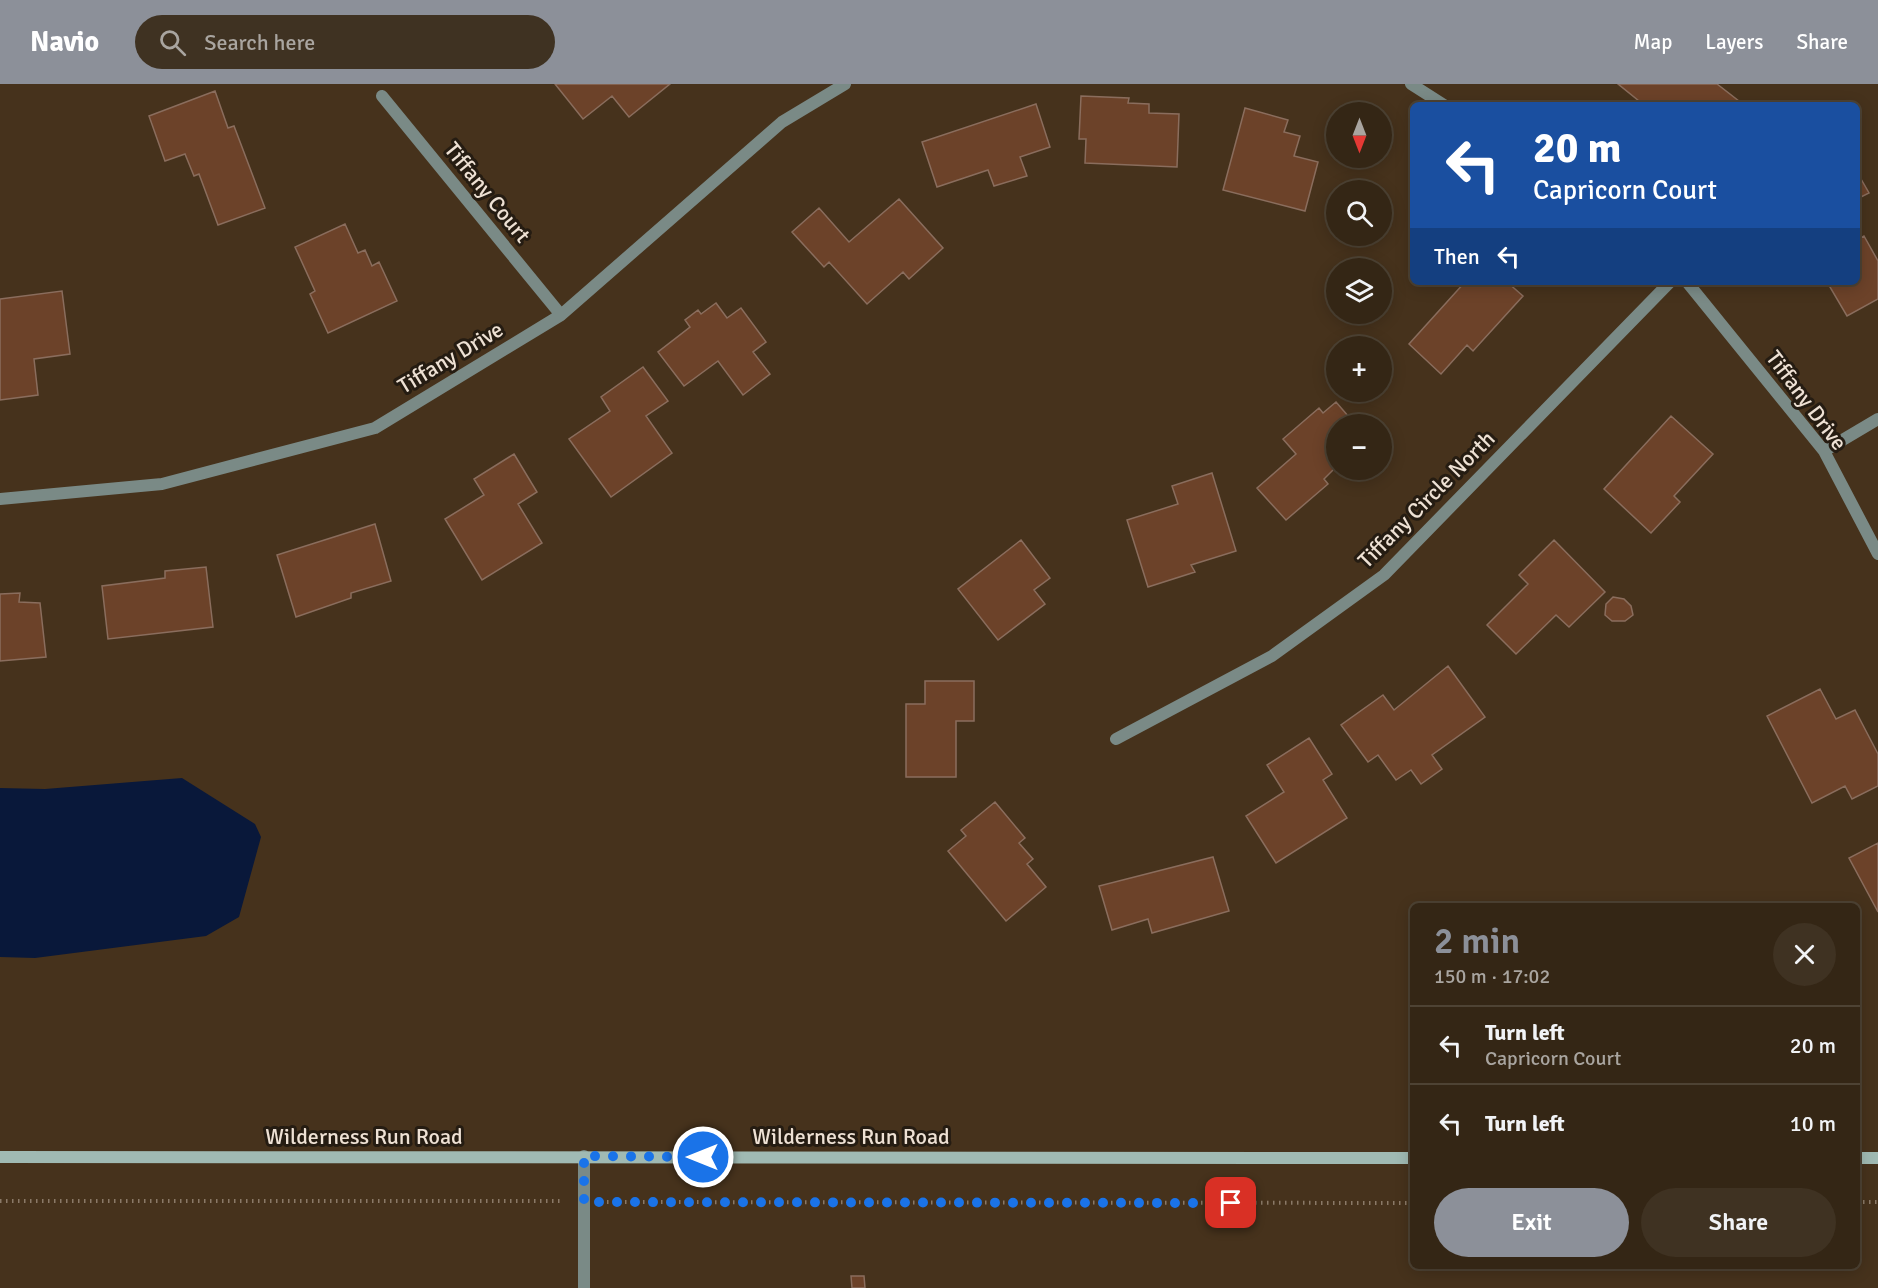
<!DOCTYPE html>
<html lang="en">
<head>
<meta charset="utf-8">
<style>
  :root { --surface:#342615; --page:#3f3222; --text:#f1f3f6; --muted:#a9a5a0; --line:#4e4334; --accent:#8c9099 }
  body { margin:0; font-family:Signika,sans-serif; background:var(--page); color:var(--text); height:100vh; display:flex; flex-direction:column; font-size:22px; white-space:nowrap }
  * { box-sizing:border-box; margin:0 }
  p { font-size:20px; color:var(--muted) }
  .icon { flex:none; width:33px; height:33px; fill:none; stroke:currentColor; stroke-width:2; stroke-linecap:round; stroke-linejoin:round }
  .map { position:relative; flex:1; overflow:hidden }
  .drawer { position:absolute; left:1410px; top:819px; width:450px; height:366px; display:flex; flex-direction:column; background:var(--surface); border-radius:9px; box-shadow:0 3px 15px #0003,0 0 0 2px var(--line) }
  .drawer>* { flex:none }
  .hud { position:absolute; left:1410px; top:18px; width:450px; height:183px; border-radius:9px; box-shadow:0 3px 15px #0003,0 0 0 2px var(--line); background:#1a4fa0; color:#fff; overflow:hidden }
  .needle { width:39px; rotate:180deg }
  .buttons { position:absolute; left:1326px; top:18px; display:grid; gap:12px }
  .buttons a { display:grid; place-items:center; width:66px; height:66px; border-radius:50%; background:var(--surface); box-shadow:0 3px 15px #0003,0 0 0 2px var(--line); font-size:30px }
  .pin { position:absolute; display:grid; place-items:center; width:51px; height:51px; color:#fff; margin:-26px; border-radius:12px; box-shadow:0 3px 9px #0006 }
  .me { position:absolute; width:66px; margin:-33px; rotate:270deg; stroke-linejoin:round; filter:drop-shadow(0 0 4px #0008) }
  .turn { display:flex; align-items:center; gap:21px; height:126px; padding:0 24px; font-size:27px }
  .turn .icon { width:78px; height:78px; stroke-width:2.5 }
  .turn b { display:block; font-size:42px; line-height:51px }
  .then { display:flex; align-items:center; height:57px; padding:0 24px; background:#0003; gap:12px; font-size:22px }
  .round { display:grid; place-items:center; flex:none; width:63px; height:63px; border-radius:32px; background:var(--page) }
  .overview { display:flex; align-items:center; justify-content:space-between; height:102px; padding:0 24px }
  h1 { font-size:36px; font-weight:600; line-height:45px; color:var(--accent) }
  .action { display:flex; gap:12px; margin-top:auto; padding:12px 24px }
  .action a { flex:1; height:69px; border-radius:36px; background:var(--accent); color:#fff; font-size:24px; font-weight:600; line-height:69px; text-align:center }
  .action a+a { background:var(--page); color:var(--text) }
  ul { padding:0; list-style:none }
  li { display:flex; align-items:center; gap:18px; height:78px; padding:0 24px; border-top:2px solid var(--line) }
  li div { flex:1 }
  li b { display:block; font-size:22px }
  li em { font-style:normal }
  header { display:flex; align-items:center; gap:36px; box-sizing:border-box; height:84px; padding:0 30px; background:var(--accent); color:#fff }
  header strong { font-size:28px }
  nav { display:flex; gap:33px; margin-inline-start:auto; font-size:21px }
  .search { width:420px; height:54px; background:var(--page); display:flex; align-items:center; gap:15px; box-sizing:border-box; padding:0 21px; border-radius:33px; color:var(--muted); font-size:22px }
  .map>svg:first-child { display:block }
  .water { fill:#09183a }
  .building { fill:#6c4229; stroke:#8a6d5d; stroke-width:1.5 }
  .lines { fill:none; stroke-linecap:round; stroke-linejoin:round }
  .path { stroke:#8a7967; stroke-width:4; stroke-dasharray:1.5 4.5; stroke-linecap:butt }
  .street { stroke:#7a8a86; stroke-width:12 }
  .secondary { stroke:#a0bab3; stroke-width:12 }
  .route { stroke:#1a73e8; stroke-width:10; stroke-dasharray:0 18 }
  .labels { text-anchor:middle; stroke-width:6; stroke-linejoin:round; paint-order:stroke }
  .street-label { font-size:22px; fill:#eee1d4; stroke:#251c12 }
</style>
</head>
<body>
<header>
<strong>Navio</strong>
<div class="search"><svg class="icon" aria-label="search" viewBox="0 0 24 24"><circle cx="10" cy="10" r="6"/><path d="M15 15l6 6"/></svg>Search here</div>
<nav><a>Map</a><a>Layers</a><a>Share</a></nav>
</header>
<div class="map">
<svg width="1878" height="1204" viewBox="0 0 1878 1204">
  <rect width="100%" height="100%" fill="#46321c"/>
  <path class="water" d="M182,694L255,740L261,753L239,833L206,852L35,874L0,873V704L45,705Z"/>
  <path class="building" d="M555,0H670L629,33L612,12L583,35Z
    M1618,0H1717L1744,21H1644Z
    M215,7L228,44L234,42L265,124L218,141L199,90L194,92L185,70L165,77L149,32Z
    M1081,12L1129,14L1128,19L1149,20V29L1179,30L1177,83L1085,79L1086,55H1079Z
    M1036,20L1050,63L1020,73L1027,92L994,102L988,86L937,103L922,58Z
    M1245,24L1288,36L1284,48L1300,52L1294,72L1318,78L1305,127L1223,106Z
    M1857,88L1869,109L1857,115Z
    M899,115L943,164L909,195L903,188L867,220L829,178L824,183L792,148L819,124L849,158Z
    M345,140L358,169L365,166L372,182L379,178L397,217L328,249L310,210L315,207L295,163Z
    M1864,152L1878,177V215L1847,232L1827,198H1857V156Z
    M1465,198H1507L1523,212L1473,267L1467,261L1441,290L1409,260Z
    M62,207L70,270L34,275L38,311L0,316V215Z
    M716,219L727,234L741,224L766,258L753,268L770,290L743,311L718,277L684,302L658,268L690,243L685,236L698,226L701,230Z
    M643,283L668,317L646,332L672,369L611,413L569,355L610,327L601,313Z
    M1336,318L1355,340H1336V383L1324,395L1328,400L1286,436L1257,404L1296,370L1283,355L1319,324L1323,329Z
    M1671,332L1713,370L1674,412L1680,418L1651,449L1604,405Z
    M514,370L537,408L518,420L542,459L482,496L445,435L484,411L474,395Z
    M1212,389L1236,467L1191,481L1195,488L1148,503L1127,436L1178,420L1172,402Z
    M375,440L391,497L351,509V514L296,533L277,471Z
    M1021,456L1050,494L1034,506L1045,520L998,556L958,505Z
    M1554,456L1605,508L1569,543L1556,531L1516,570L1487,541L1528,500L1519,491Z
    M206,483L213,543L108,555L102,502L165,494V487Z
    M20,509L19,518L40,519L46,573L0,577V510Z
    M1613,513L1624,515L1631,522L1633,531L1625,537H1612L1605,531L1606,520Z
    M1448,582L1485,633L1432,671L1442,685L1421,700L1411,686L1396,696L1378,671L1368,678L1341,641L1383,611L1394,626Z
    M925,597H974V637H956V693H906V620H925Z
    M1820,605L1836,635L1855,626L1878,670V702L1852,715L1845,702L1812,719L1767,632Z
    M1309,654L1332,690L1323,696L1347,734L1276,779L1246,732L1284,708L1267,681Z
    M995,718L1025,754L1019,759L1033,775L1027,780L1046,803L1006,837L948,767L966,752L961,746Z
    M1878,759V828L1849,774Z
    M1213,773L1229,827L1152,849L1148,835L1112,846L1099,802Z
    M851,1192H864L865,1204H852Z"/>
  <g class="lines">
    <path class="path" d="M0,1117H560
      M607,1118L1413,1119
      M1857,1118H1878"/>
    <path class="street" d="M1411,0L1444,21
      M382,12L561,231
      M1687,198L1824,367L1878,470
      M1824,367L1878,335
      M0,415L162,400L375,344L561,231L782,38L845,0
      M1116,655L1272,572L1384,491L1670,198
      M584,1204V1072"/>
    <path class="secondary" d="M0,1073L1413,1074
      M1857,1074H1878"/>
  </g>
  <g class="lines">
    <path class="route" d="M703,1073L584,1072V1118L1231,1119"/>
  </g>
  <g class="labels">
    <g class="street-label">
      <text transform="translate(488 108) rotate(51)" y="8">Tiffany Court</text>
      <text transform="translate(450 273) rotate(-31)" y="8">Tiffany Drive</text>
      <text transform="translate(1807 316) rotate(53)" y="8">Tiffany Drive</text>
      <text transform="translate(1426 415) rotate(-45)" y="8">Tiffany Circle North</text>
      <text x="364" y="1060">Wilderness Run Road</text>
      <text x="851" y="1060">Wilderness Run Road</text>
    </g>
  </g>
</svg>
<div class="buttons">
<a><svg class="needle" viewBox="-14 -14 28 28"><path d="M0-13l5 13h-10z" fill="#e53935"/><path d="M0 13l5-13h-10z" fill="#a9a5a0"/></svg></a>
<a><svg class="icon" aria-label="search" viewBox="0 0 24 24"><circle cx="10" cy="10" r="6"/><path d="M15 15l6 6"/></svg></a>
<a><svg class="icon" aria-label="layers" viewBox="0 0 24 24"><path d="M12 4l9 5-9 5-9-5zM3 14l9 5 9-5"/></svg></a>
<a>+</a>
<a>−</a>
</div>
<div class="pin" style="left:1231px;top:1119px;background:#d93025"><svg class="icon" aria-label="arrive" viewBox="0 0 24 24"><path d="M6 21V4h12l-3 4 3 4H6"/></svg></div>
<svg class="me" style="left:703px;top:1073px" viewBox="-20 -20 40 40"><circle r="17" fill="#1a73e8" stroke="#fff" stroke-width="3"/><path d="M0-11L8 9 0 5-8 9z" fill="#fff"/></svg>
<div class="hud">
<div class="turn"><svg class="icon" aria-label="left" viewBox="0 0 24 24"><path d="M17 20v-9H6M10 6l-5 5 5 5"/></svg><div><b>20 m</b>Capricorn Court</div></div>
<div class="then">Then<svg class="icon" aria-label="left" viewBox="0 0 24 24"><path d="M17 20v-9H6M10 6l-5 5 5 5"/></svg></div>
</div>
<section class="drawer">
<div class="overview"><div><h1>2 min</h1><p>150 m · 17:02</p></div><a class="round"><svg class="icon" aria-label="close" viewBox="0 0 24 24"><path d="M6 6l12 12M18 6L6 18"/></svg></a></div>
<ul>
<li><svg class="icon" aria-label="left" viewBox="0 0 24 24"><path d="M17 20v-9H6M10 6l-5 5 5 5"/></svg><div><b>Turn left</b><p>Capricorn Court</p></div><em>20 m</em></li>
<li><svg class="icon" aria-label="left" viewBox="0 0 24 24"><path d="M17 20v-9H6M10 6l-5 5 5 5"/></svg><div><b>Turn left</b></div><em>10 m</em></li>
</ul>
<div class="action"><a>Exit</a><a>Share</a></div>
</section>
</div>
</body>
</html>
